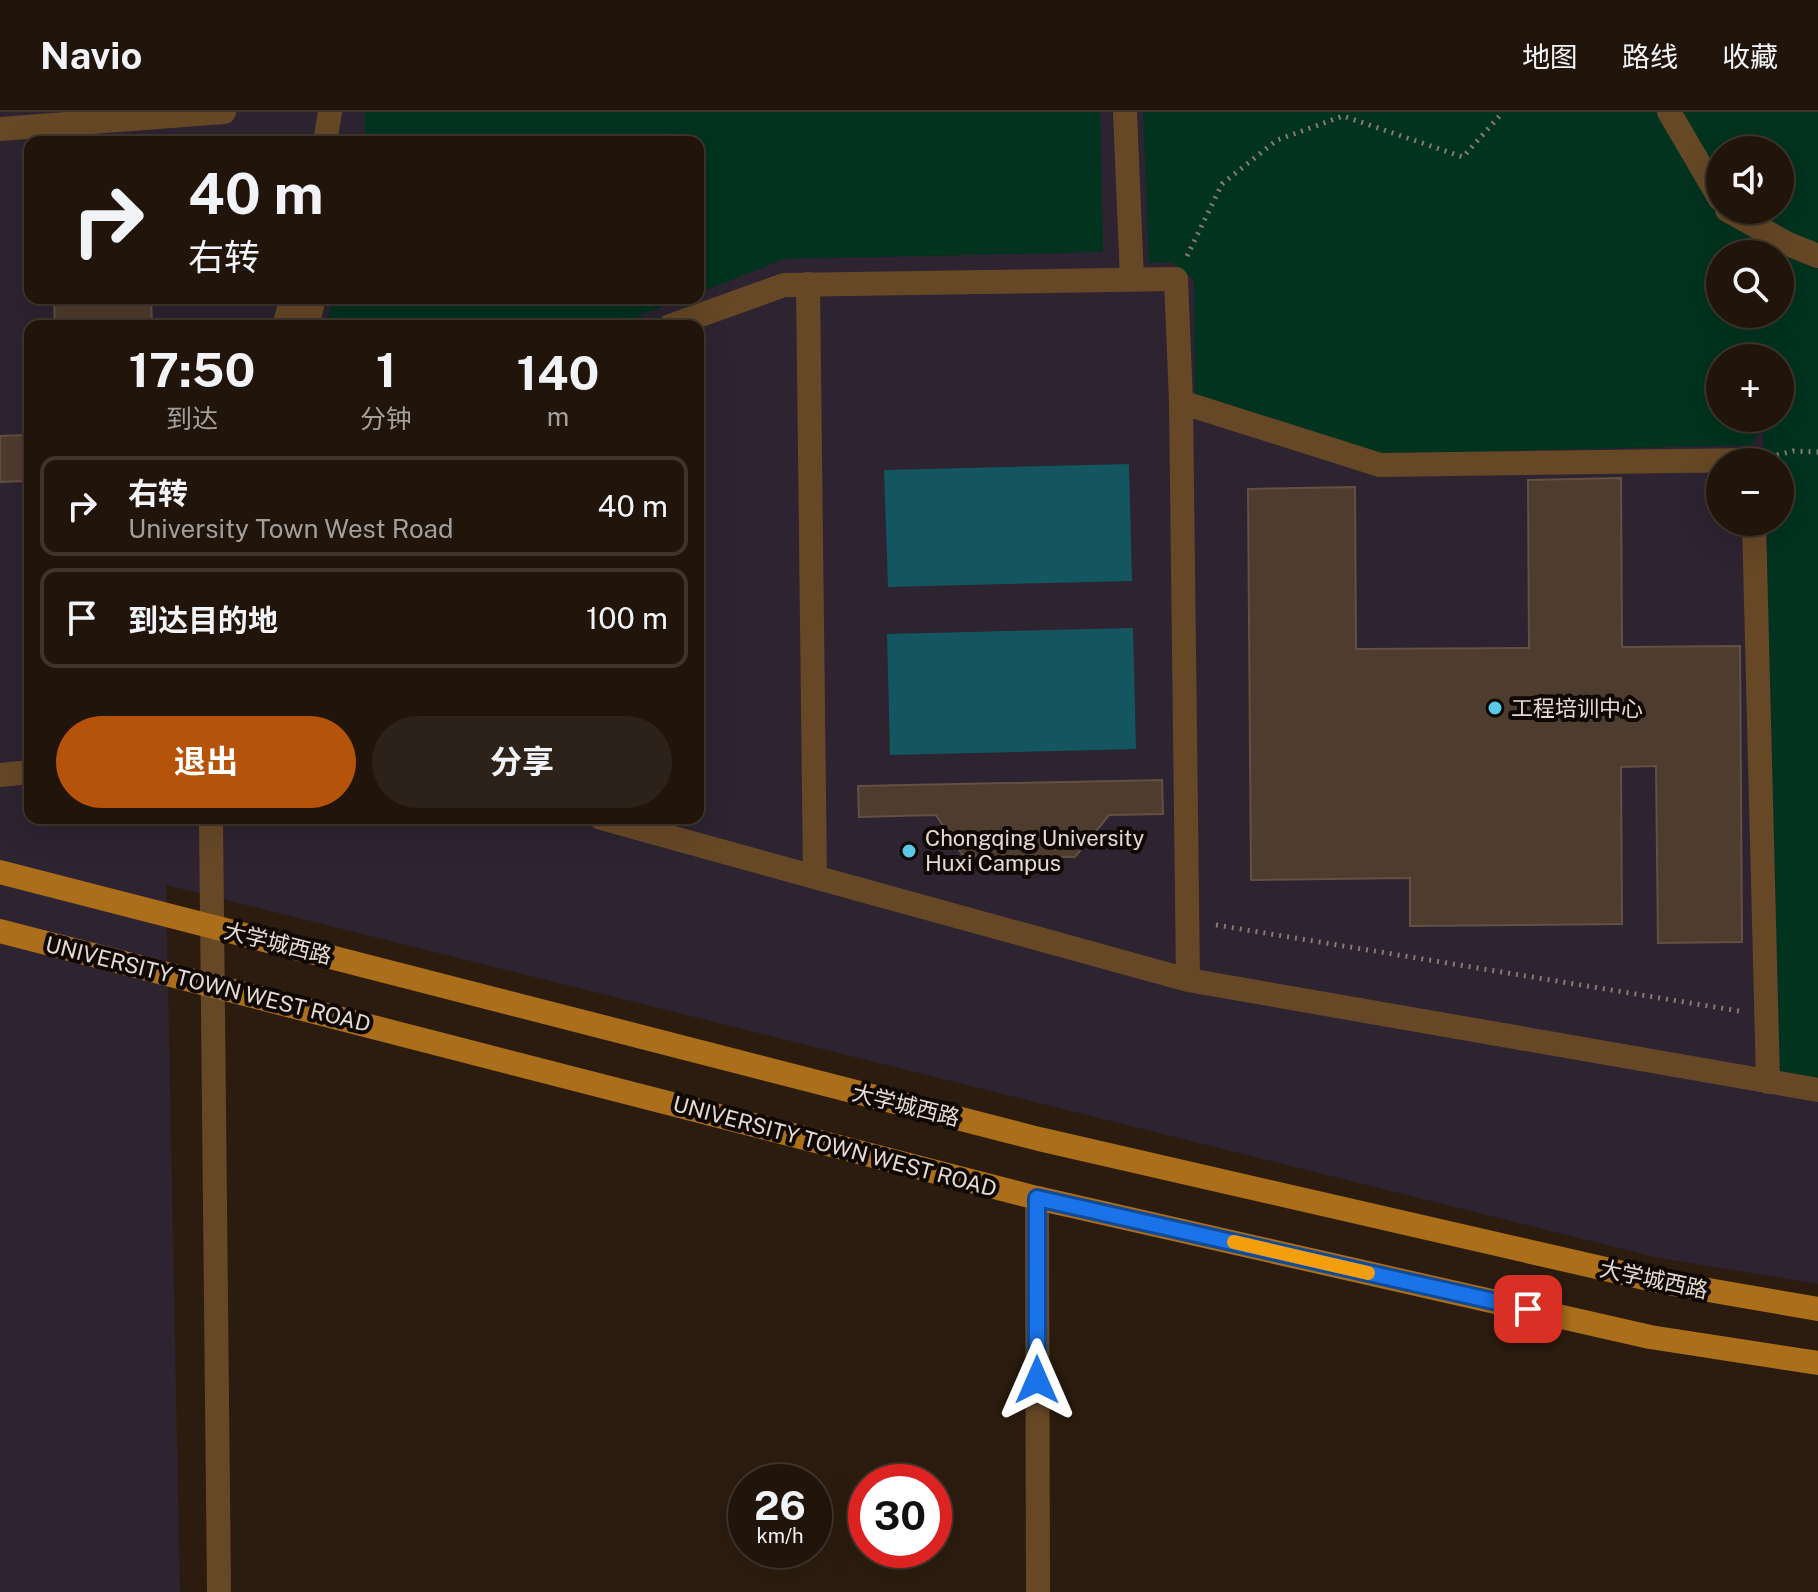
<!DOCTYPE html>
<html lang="zh">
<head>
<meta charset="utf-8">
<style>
  :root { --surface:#21150b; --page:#2d2219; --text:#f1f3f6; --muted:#a29f9d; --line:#3e342c; --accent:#b45309 }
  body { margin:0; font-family:"Public Sans","Noto Sans SC",sans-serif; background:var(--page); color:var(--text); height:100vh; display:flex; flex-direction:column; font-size:30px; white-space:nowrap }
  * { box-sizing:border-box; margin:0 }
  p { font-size:26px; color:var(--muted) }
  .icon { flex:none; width:44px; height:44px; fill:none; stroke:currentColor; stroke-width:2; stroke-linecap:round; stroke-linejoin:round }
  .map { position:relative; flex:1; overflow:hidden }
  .panel { position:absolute; left:24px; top:208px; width:680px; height:504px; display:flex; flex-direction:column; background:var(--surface); border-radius:16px; box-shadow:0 8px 32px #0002,0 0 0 2px var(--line) }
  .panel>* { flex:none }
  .top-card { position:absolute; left:24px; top:24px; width:680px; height:168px; border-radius:16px; box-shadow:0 8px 32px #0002,0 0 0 2px var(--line); background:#21150b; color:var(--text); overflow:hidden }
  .tools { position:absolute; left:1706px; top:24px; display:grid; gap:16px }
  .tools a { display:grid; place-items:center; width:88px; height:88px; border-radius:50%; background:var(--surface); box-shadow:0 8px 32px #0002,0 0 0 2px var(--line); font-size:40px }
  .speed { position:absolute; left:728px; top:1352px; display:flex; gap:16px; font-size:40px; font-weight:700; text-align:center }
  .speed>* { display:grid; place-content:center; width:104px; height:104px; border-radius:50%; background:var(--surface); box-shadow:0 8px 32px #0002,0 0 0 2px var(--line); line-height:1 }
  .speed small { font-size:20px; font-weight:400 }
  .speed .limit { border:12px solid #d22; background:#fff; color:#111 }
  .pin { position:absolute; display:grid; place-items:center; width:68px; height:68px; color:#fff; margin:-34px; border-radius:16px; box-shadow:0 4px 12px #0006 }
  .me { position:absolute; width:88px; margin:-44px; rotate:0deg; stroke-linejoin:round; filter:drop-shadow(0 0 6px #0008) }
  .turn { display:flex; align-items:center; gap:28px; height:168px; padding:0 32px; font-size:36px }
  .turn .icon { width:104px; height:104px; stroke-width:2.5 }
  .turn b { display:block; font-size:56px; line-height:68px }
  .eta { display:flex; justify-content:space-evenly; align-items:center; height:136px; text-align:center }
  .eta b { font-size:48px; font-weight:700; line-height:56px }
  .button { display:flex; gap:16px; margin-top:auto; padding:16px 32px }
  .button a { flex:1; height:92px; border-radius:48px; background:var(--accent); color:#fff; font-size:32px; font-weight:700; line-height:92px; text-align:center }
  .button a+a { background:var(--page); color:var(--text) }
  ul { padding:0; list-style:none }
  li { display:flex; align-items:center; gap:24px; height:100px; margin:0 16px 12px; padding:0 16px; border:4px solid var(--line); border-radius:16px }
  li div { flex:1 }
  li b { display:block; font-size:30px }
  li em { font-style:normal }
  header { display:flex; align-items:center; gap:48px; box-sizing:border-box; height:112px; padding:0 40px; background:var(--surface); border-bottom:2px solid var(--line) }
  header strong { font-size:38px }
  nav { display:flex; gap:44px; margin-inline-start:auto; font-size:28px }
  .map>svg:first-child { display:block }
  .education { fill:#2d2331; fill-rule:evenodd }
  .green { fill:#01331f; fill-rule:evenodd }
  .water { fill:#13565f }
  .building { fill:#4e3c2e; stroke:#645042; stroke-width:2 }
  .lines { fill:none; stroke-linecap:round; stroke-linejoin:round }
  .path { stroke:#877a6f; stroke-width:5; stroke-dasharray:2 6; stroke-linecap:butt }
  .minor { stroke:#664826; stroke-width:24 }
  .major { stroke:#ab6e1b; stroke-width:24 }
  .route-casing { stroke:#114b97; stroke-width:20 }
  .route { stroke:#1a73e8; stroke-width:14 }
  .slow { stroke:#f59e0b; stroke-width:14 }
  .poi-dot { fill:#5bc8e7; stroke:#0f0804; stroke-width:3 }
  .labels { text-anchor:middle; stroke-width:8; stroke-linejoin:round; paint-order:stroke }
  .poi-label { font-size:22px; fill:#e5dad1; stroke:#0f0804; text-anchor:start }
  .street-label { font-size:22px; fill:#e5dad1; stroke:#0f0804 }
</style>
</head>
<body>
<header>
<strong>Navio</strong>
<nav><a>地图</a><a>路线</a><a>收藏</a></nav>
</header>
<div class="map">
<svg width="1818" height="1480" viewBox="0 0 1818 1480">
  <rect width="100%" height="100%" fill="#2c1c0f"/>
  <path class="education" d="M0,0H1818V1172L1659,1146L166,773L180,1480H0ZM30,30H698V186H30ZM1720,38H1780V98H1720ZM1720,142H1780V202H1720ZM30,214H698V706H30ZM1720,246H1780V306H1720ZM1720,350H1780V410H1720Z"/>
  <path class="green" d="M365,0H1100L1103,140L784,147L698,181V30H365Z
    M1143,0H1818V966L1780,959L1766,410H1780V350H1764L1763,313L1751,333L1381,342L1195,282L1194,168L1172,150L1149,151ZM1720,38H1780V98H1720ZM1720,142H1780V202H1720ZM1720,246H1780V306H1720Z
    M333,186H685L613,214H326Z"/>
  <path class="water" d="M1129,352L1132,469L888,475L884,358Z
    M1133,516L1136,637L890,643L887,522Z"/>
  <path class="building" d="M54,186H151L152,214H55Z
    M24,292H30V536H28L23,369L0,370V324L26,323Z
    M1621,366L1622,535L1740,534L1742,830L1658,831L1656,654L1621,655L1622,812L1410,814V766L1251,768L1248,377L1355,375L1356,537L1529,536L1528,368Z
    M1162,668L1163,702L1109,703L1075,745L963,744L936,703L859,705L858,674Z"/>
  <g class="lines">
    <path class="path" d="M1187,144L1222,72L1277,28L1343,4L1463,45L1503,0
      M1777,343L1793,339L1818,340
      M1216,813L1739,899"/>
    <path class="minor" d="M1125,0L1132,168
      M1669,0L1720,87
      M0,17L224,0
      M325,30L330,0
      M1727,98L1788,132L1818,144
      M808,172L815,765
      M284,214L292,186
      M307,214L314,186
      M670,214L784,173L1176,167L1181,290L1380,353L1752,348V350
      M1181,290L1188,868
      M1754,410L1768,970
      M0,663L30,660
      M211,706L219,1480
      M601,706L1188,868L1818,978
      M1037,1086L1038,1480"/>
    <path class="major" d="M0,760L1039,1027L1662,1170L1818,1197
      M0,819L1037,1086L1650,1225L1818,1251"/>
  </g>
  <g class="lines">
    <g class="route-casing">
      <path id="route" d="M1037,1268V1086L1528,1197"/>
    </g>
    <use href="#route" class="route"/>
    <path class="slow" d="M1234,1130L1368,1161"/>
  </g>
  <g class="poi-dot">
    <circle cx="1495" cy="596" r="8"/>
    <circle cx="909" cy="739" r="8"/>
  </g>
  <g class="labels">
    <g class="poi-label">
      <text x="1511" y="604">工程培训中心</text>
      <text x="925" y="734">Chongqing University<tspan x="925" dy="25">Huxi Campus</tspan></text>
    </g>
    <g class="street-label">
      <text transform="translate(278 831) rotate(14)" y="8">大学城西路</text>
      <text transform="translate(208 872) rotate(14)" y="8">UNIVERSITY TOWN WEST ROAD</text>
      <text transform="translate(906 993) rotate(14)" y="8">大学城西路</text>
      <text transform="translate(835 1034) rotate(15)" y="8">UNIVERSITY TOWN WEST ROAD</text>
      <text transform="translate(1654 1167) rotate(12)" y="8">大学城西路</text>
    </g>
  </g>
</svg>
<div class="tools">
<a><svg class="icon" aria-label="sound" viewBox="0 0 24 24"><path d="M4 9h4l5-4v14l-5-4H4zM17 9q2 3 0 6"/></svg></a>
<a><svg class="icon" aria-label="search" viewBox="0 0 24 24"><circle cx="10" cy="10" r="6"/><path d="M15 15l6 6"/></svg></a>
<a>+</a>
<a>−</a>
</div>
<div class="speed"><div>26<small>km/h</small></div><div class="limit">30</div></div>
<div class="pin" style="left:1528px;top:1197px;background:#d93025"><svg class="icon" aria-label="arrive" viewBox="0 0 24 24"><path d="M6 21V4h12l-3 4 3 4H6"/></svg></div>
<svg class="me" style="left:1037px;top:1268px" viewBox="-20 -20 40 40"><path d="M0-17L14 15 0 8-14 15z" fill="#1a73e8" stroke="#fff" stroke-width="4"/></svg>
<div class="top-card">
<div class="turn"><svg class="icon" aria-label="right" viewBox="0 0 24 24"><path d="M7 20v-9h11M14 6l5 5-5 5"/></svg><div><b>40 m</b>右转</div></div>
</div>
<section class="panel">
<div class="eta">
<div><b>17:50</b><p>到达</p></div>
<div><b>1</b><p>分钟</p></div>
<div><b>140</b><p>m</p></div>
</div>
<ul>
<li><svg class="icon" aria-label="right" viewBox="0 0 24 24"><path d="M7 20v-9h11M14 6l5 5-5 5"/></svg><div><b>右转</b><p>University Town West Road</p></div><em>40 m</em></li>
<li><svg class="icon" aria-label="arrive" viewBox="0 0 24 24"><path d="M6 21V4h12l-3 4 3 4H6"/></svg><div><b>到达目的地</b></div><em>100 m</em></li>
</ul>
<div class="button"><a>退出</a><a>分享</a></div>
</section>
</div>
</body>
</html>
